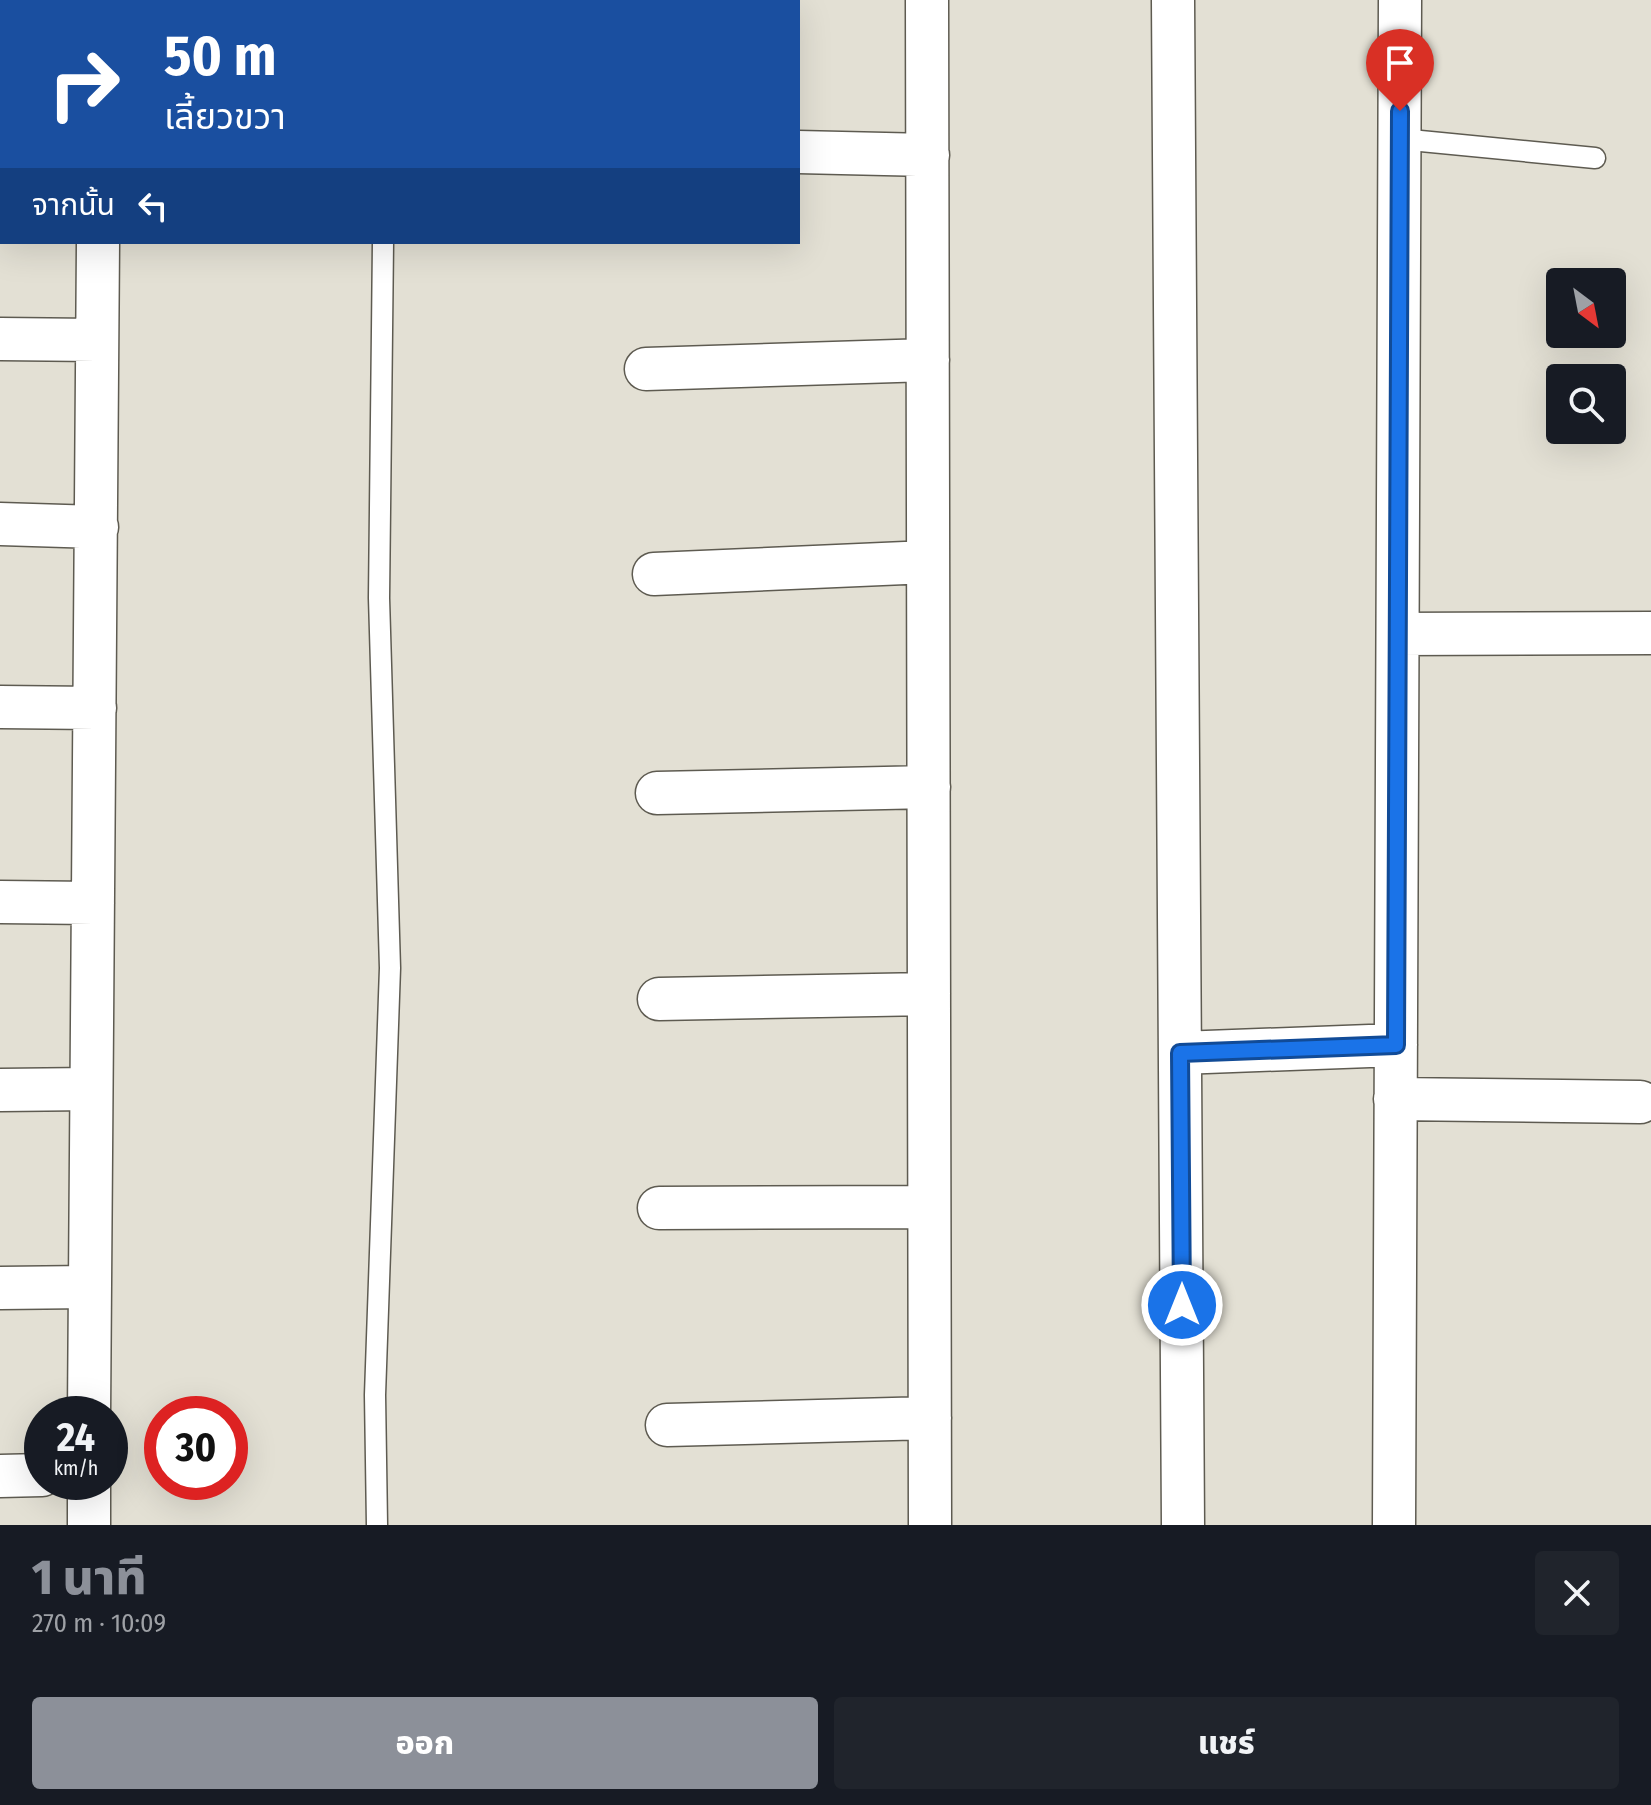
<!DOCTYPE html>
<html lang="th">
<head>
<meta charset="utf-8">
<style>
  :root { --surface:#171b24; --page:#20242c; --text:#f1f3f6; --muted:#9ea1a6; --accent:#8c9099 }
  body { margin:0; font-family:"Fira Sans Condensed","Noto Sans Thai",sans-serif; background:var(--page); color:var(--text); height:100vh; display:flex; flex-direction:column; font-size:30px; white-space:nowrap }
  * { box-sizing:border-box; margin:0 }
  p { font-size:26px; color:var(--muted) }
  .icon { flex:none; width:44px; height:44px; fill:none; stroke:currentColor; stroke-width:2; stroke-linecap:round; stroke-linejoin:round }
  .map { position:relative; height:1525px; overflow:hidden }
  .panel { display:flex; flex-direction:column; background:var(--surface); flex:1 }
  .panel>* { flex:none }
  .hud { position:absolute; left:0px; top:0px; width:800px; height:244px; box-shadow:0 8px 32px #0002; background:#1a4fa0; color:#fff; overflow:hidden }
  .needle { width:52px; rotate:148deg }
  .controls { position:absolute; left:1546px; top:268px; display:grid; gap:16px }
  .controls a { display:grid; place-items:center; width:80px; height:80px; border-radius:8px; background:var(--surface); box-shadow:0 8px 32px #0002; font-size:40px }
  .speed { position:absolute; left:24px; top:1396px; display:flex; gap:16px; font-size:40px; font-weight:700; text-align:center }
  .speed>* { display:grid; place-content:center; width:104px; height:104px; border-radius:50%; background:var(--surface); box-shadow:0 8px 32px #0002; line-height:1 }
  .speed small { font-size:20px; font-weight:400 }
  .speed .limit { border:12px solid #d22; background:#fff; color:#111 }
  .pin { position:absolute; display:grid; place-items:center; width:68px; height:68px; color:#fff; margin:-82px -34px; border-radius:50% 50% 50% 0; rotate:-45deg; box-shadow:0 0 8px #0007 }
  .pin .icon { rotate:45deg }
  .me { position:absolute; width:88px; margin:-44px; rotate:0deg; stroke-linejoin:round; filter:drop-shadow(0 0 6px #0008) }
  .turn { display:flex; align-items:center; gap:28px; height:168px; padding:0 32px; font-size:36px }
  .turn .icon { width:104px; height:104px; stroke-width:2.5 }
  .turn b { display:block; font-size:56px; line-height:68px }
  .then { display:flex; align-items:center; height:76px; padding:0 32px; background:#0003; gap:16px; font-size:30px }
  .round { display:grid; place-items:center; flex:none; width:84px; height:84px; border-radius:8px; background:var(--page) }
  .head { display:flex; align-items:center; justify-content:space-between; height:136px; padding:0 32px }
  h1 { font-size:48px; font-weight:800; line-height:60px; color:var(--accent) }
  .action { display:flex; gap:16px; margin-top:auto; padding:16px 32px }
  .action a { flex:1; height:92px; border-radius:8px; background:var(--accent); color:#fff; font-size:32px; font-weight:800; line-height:92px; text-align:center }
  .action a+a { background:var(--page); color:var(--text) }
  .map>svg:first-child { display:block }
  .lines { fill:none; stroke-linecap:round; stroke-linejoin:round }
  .lane-casing { stroke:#5e5b51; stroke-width:23 }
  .street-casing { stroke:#5e5b51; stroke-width:45 }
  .lane { stroke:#fff; stroke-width:20 }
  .street { stroke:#fff; stroke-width:42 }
  .route-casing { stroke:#114b97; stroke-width:20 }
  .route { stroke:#1a73e8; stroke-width:14 }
</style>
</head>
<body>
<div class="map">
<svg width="1651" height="1525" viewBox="0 0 1651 1525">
  <rect width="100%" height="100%" fill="#e3e0d4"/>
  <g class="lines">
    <g class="lane-casing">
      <path id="lane" d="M384,0V2
        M1400,139L1595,158
        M377,1525L375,1395L390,968L379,598L383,242"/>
    </g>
    <g class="street-casing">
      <path id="street" d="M927,0L930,1525
        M1173,0L1183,1525
        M102,2V0
        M0,122H2
        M798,152L928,155
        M0,339L96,340
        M646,369L928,360
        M0,524L97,527
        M654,574L928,562
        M1398,634L1651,633
        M0,707L95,708
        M657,793L929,787
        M0,902L93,903
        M659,999L929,994
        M1180,1053L1396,1045
        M0,1090L91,1089
        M1395,1099L1640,1102
        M659,1208L929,1207
        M0,1288L89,1287
        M89,1414L98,242
        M667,1425L930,1418
        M0,1476L42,1475
        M89,1525V1482
        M1394,1525L1400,0"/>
    </g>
    <use href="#lane" class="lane"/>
    <use href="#street" class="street"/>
  </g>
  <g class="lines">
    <g class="route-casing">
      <path id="route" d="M1182,1305L1180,1053L1396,1045L1400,111"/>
    </g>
    <use href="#route" class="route"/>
  </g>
</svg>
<div class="controls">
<a><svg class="needle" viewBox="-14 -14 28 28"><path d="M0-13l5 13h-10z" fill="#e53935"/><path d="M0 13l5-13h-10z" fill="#9ea1a6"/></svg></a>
<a><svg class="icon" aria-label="search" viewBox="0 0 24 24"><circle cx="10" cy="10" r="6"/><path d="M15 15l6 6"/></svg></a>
</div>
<div class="speed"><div>24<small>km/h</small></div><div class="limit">30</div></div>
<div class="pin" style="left:1400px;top:111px;background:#d93025"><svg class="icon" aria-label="arrive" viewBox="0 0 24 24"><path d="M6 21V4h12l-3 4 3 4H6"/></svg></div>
<svg class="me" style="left:1182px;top:1305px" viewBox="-20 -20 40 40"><circle r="17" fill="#1a73e8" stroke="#fff" stroke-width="3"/><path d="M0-11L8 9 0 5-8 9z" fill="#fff"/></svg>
<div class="hud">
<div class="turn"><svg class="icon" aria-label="right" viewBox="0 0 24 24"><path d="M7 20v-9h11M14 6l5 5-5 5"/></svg><div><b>50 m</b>เลี้ยวขวา</div></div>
<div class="then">จากนั้น<svg class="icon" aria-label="left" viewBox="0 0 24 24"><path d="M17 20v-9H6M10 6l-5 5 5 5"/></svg></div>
</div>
</div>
<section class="panel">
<div class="head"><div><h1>1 นาที</h1><p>270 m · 10:09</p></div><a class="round"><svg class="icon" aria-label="close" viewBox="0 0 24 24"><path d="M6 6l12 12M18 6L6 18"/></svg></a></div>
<div class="action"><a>ออก</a><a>แชร์</a></div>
</section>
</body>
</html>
